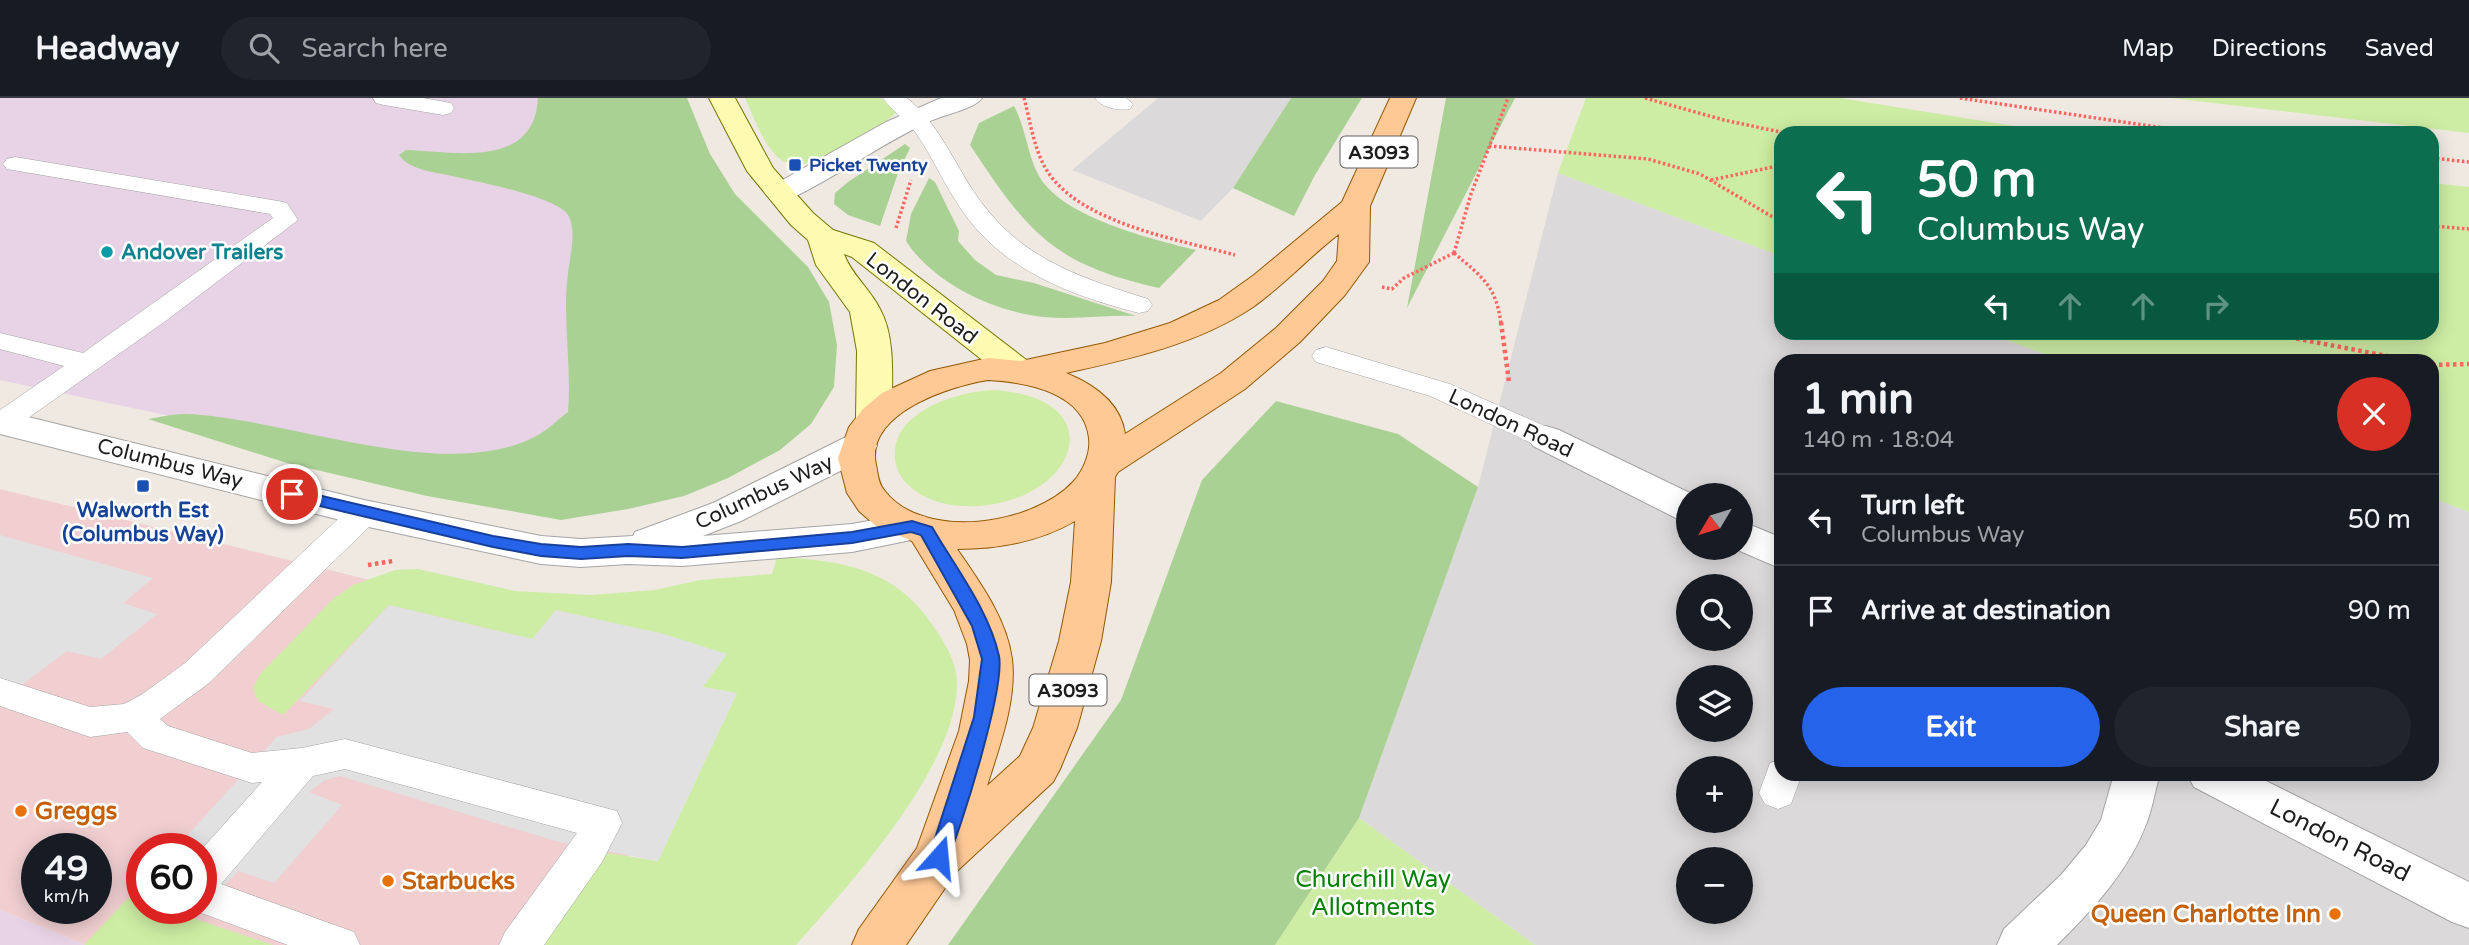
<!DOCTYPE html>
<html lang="en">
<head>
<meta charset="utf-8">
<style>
  :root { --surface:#171b24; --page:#20242c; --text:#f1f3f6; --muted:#9ea1a6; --line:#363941; --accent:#2563eb }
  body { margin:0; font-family:"Varela Round",sans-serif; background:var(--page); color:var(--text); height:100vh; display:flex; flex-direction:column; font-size:26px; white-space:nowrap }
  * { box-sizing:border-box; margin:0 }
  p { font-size:23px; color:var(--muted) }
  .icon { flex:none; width:38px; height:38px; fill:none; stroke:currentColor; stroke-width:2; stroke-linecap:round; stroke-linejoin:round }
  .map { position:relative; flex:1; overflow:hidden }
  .drawer { position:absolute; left:1774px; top:256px; width:665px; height:427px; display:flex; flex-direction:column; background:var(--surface); border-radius:21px; box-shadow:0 4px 18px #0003 }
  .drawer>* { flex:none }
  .guide { position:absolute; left:1774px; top:28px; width:665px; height:214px; border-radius:21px; box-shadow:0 4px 18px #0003; background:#0b6e4f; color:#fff; overflow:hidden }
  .needle { width:46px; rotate:232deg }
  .controls { position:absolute; left:1676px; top:385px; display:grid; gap:14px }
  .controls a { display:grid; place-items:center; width:77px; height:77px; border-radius:50%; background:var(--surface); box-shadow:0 4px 18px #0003; font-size:35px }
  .speed { position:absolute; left:21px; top:735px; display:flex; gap:14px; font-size:35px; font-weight:700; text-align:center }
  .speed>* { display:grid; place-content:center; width:91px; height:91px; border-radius:50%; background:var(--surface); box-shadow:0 4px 18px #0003; line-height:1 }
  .speed small { font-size:18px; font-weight:400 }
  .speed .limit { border:10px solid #d22; background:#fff; color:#111 }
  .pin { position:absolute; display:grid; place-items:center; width:60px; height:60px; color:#fff; margin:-30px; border:4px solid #fff; border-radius:50%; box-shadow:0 2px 7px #0007 }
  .me { position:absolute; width:77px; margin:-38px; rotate:18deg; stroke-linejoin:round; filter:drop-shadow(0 0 5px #0008) }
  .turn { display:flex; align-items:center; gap:24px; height:147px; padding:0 28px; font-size:32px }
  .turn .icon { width:91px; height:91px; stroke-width:2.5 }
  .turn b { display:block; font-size:49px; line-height:60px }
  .lanes { display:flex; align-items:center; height:66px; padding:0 28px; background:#0003; justify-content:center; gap:35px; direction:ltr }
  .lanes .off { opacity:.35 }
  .round { display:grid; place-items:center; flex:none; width:74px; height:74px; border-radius:37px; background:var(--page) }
  .summary { display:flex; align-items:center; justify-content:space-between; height:119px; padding:0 28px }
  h1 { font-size:42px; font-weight:700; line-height:52px }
  .action { display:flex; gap:14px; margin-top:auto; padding:14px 28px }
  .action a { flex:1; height:80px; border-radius:42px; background:var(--accent); color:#fff; font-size:28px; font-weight:700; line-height:80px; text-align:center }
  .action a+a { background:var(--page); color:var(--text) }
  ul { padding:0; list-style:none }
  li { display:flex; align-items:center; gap:21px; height:91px; padding:0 28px; border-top:2px solid var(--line) }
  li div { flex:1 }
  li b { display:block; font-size:26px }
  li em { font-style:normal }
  header { display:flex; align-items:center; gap:42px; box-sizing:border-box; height:98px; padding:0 35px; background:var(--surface); border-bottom:2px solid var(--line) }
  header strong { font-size:33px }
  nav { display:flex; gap:38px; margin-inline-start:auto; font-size:24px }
  .search { width:490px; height:63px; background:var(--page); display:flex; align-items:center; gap:18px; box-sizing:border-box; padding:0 24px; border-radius:38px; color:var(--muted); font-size:26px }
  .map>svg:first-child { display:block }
  .residential { fill:#dbd9da; fill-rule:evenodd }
  .commercial { fill:#f1cfd1; fill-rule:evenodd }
  .industrial { fill:#e8d3e6 }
  .grass { fill:#cdeda4 }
  .forest { fill:#aad194 }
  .parking { fill:#e1e1e1 }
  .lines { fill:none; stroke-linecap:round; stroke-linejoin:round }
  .service-casing { stroke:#a4a4a4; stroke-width:1 }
  .minor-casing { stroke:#a4a4a4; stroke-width:2 }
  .secondary-casing { stroke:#747700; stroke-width:2 }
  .primary-casing { stroke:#955800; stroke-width:2 }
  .path-far1 { stroke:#ff6662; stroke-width:3.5; stroke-dasharray:2.5 2.5; stroke-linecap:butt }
  .path { stroke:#ff6662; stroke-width:4.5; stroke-dasharray:3.5 3.5; stroke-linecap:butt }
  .service { fill:#fff; fill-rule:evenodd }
  .minor { fill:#fff; fill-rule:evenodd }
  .secondary { fill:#fdfbb1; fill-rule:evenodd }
  .primary { fill:#ffc996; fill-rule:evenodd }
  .route { fill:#2563eb; stroke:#184099; stroke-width:2 }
  .transit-dot { fill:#1a4fb4; stroke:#fff; stroke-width:2.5 }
  .culture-dot { fill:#0f9aa8; stroke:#fff; stroke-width:2.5 }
  .food-dot { fill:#e8710a; stroke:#fff; stroke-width:2.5 }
  .labels { text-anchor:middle; stroke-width:5; stroke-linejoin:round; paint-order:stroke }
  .far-transit-label { font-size:18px; font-weight:bold; fill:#164399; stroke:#fff; text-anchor:start }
  .shield { fill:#fff; stroke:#616161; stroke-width:2 }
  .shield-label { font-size:19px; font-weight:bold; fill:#1d1d1d }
  .culture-label { font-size:21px; font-weight:bold; fill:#0d838f; stroke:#fff; text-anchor:start }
  .street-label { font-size:21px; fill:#1d1d1d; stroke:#fff }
  .transit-label { font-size:21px; font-weight:bold; fill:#164399; stroke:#fff }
  .near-food-label { font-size:24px; font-weight:bold; fill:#c56008; stroke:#fff; text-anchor:start }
  .near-street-label { font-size:24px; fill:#1d1d1d; stroke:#fff }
  .near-park-label { font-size:24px; fill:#058105; stroke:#fff }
</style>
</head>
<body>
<header>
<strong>Headway</strong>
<div class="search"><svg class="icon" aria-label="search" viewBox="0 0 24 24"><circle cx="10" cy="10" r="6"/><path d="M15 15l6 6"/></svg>Search here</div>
<nav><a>Map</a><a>Directions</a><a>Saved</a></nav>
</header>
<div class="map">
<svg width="2469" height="847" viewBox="0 0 2469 847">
  <rect width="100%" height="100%" fill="#efe9e2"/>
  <path class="residential" d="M1158,0H1291L1233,90L1201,123L1072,72Z
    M1558,75L1781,158L1782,234L1987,235L2062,262H1782V676H2432L2433,400L2469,414V847H1535L1359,720L1478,389ZM1689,397H1741V450H1689ZM1689,488H1741V541H1689ZM1689,579H1741V632H1689ZM1689,670H1741V723H1689ZM1689,761H1741V814H1689Z"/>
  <path class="commercial" d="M0,391L508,516L673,847H86L0,812ZM37,751H96V810H37ZM142,751H201V810H142Z"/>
  <path class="industrial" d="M0,0H629L646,300L521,383L311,348L0,282Z
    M0,812L86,847H0Z"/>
  <path class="grass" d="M745,0H880L889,5L896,15C875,32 807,82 780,61C763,47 754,19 745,0Z
    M1586,0H1840L2057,35H1782L1781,158L1558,75Z
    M2171,0H2469V35Z
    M2433,85L2469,89V414L2433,400L2432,262H2062L1987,235L2432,234Z
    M994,292C1114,300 1078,401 979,408C960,409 939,407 922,397C908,389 896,377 895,360C891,313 959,293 994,292Z
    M777,459C839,462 894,470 931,525C944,543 958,565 957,588C955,671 850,786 796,847H534L599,760L608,755L658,763L737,595L702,589L726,556L532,541L389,507L283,617L258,603L253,590L260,576L333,501L353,487L395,472L418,471L515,493L591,497L655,492L700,482L772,476Z
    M1359,720L1535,847H1275Z
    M128,800L142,804V810H163L273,847H84Z"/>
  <path class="forest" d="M538,0H687L710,56L735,96L808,169L829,204L837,247L834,289L811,326L780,352L728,380L684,398L628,411L561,422L427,398L287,365L148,321C160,319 173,316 185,316C286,319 448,388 538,337C549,331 558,321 568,314C572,267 562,221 568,175C570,158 577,132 568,117C557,99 475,83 452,78C435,74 409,72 399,57L406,52C456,54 534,71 538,0Z
    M1291,0H1362L1315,77L1294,118L1233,90Z
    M1446,0H1515L1407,210Z
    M1014,8C1026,30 1027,56 1039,78C1063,120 1152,141 1196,152L1159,190C1053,166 1029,136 970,47L979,25Z
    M905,46L910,50L898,75L880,128L848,117L834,106L835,95L848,84Z
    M929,80L935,84L959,133L958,143L975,162L996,177L1034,185L1136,218C1106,217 1074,222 1044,219C994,214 933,185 906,143L911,116Z
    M1276,303L1398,336L1478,389L1359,720L1275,847H948L1121,602L1202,382Z"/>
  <path class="parking" d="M0,437L153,480L123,505L157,516L101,561L67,553L0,603Z
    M389,507L532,541L556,512L664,536L727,556L703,589L737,595L658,763L556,743L340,678L325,682L309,694L342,707L274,785L238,773L195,819L163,810H201V751H175L277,639L309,631L334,611L300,603Z"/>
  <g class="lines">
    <g class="service-casing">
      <path id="service" d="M373,0H423L451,5L454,10L451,15L443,17L384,7L376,5Z
        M883,0H907C937,24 952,60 972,91C1016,159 1075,178 1148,201L1152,207L1148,213L1139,215C1076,199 1010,175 969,122C948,95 935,63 916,35C906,22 892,13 883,0Z
        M1095,0H1126L1133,6L1130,11C1119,13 1102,10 1095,0Z
        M15,59L278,103L287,105L298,122L167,222L11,332L1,335L0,312L64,268L0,251V235L83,255L273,120L270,116L7,71L3,66L7,61Z
        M1326,249L1450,286L1556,333L1561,340L1556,347L1546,350L1536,347L1430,298L1316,264L1312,258L1316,252Z
        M364,404L375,407L380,415L375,423L209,585L160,621L168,628L252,655L302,650L345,641L617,713L622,725L602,764L544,847H499L505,834L577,735L345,671L313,678L221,786L354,834L360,847H288L188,810H201V752L262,684L252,685L143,650L127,634L90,639L0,608V580L90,609L124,606L141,597L185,565L353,407Z
        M1782,661V676H1802L1791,706L1778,711L1765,706L1759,695L1770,665Z"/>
    </g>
    <g class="minor-casing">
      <path id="minor" d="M941,0H982C975,11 942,17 928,24C881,46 838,78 790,101L780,104L770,101L765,95L770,89L886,24Z
        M0,312L364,402L541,438L581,441L633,438L635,434L713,405L846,339L859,336L872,339L877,348L872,357L741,423L703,438L852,426L912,415L926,419L931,429L926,439L852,454L682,468L628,466L581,469L541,466L364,428L0,336Z
        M1546,328L1559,332L1694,397H1689V424L1676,420L1533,348L1528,340L1533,332Z
        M1741,423L1782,440V471L1733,450H1741Z
        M2114,676H2160C2155,692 2153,708 2147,724C2129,773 2093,811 2057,847H1997L2004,831L2061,777L2086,747L2101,722Z
        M2187,676H2252L2469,784V830L2452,824L2194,689Z"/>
    </g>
    <g class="secondary-casing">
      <path id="secondary" d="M709,0H735L773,70L813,115L833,132L874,145L1029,264L1034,272L1029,280L1017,283L1005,280L852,159L844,156C851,176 870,191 880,211C897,242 891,286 892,320L887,328L874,332L861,328L856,320L857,253L850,214L816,167L808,142L791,127L747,73Z"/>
    </g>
    <g class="primary-casing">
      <path id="primary" d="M1390,0H1416L1370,108L1369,164L1345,197L1300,244L1245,291L1118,374L1115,379L1111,484L1101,543L1077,630L1060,671L1053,684L956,774L906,847H852L859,831L917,750L959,633L969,583L970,562L967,546L954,512L912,443L876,428L859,413L847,395L838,360L849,329L863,311L882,295L930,273L988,260L1021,263L1105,245L1170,225L1219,202L1254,177L1342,104ZM1339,136L1337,163L1323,183L1276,230L1221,275L1125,336C1121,305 1093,286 1066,275C1130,261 1198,246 1253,209C1284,187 1309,159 1339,136ZM988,282C1026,284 1084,294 1089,340C1091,355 1083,373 1073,384C1033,427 923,444 884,392C878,385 878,376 876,367C865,315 950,288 988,282ZM1075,423L1071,484L1059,543L1033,630L1020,658L987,688C999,649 1017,603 1012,561C1007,521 979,483 957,451C998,451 1039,444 1075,423Z"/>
    </g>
    <path class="path-far1" d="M1024,0C1031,26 1035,60 1053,81C1091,127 1180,142 1235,157
      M1645,0L1724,22L1785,35
      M1960,0L2198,35
      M1489,48L1648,61L1700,76L1771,118L1782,121
      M2432,60L2469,64
      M1711,82L1782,67
      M2432,128L2469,131
      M896,130L911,82
      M1454,155L1471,96L1508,0
      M1454,155C1482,179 1496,187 1501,226
      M1382,189L1392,191L1404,180L1454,155"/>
    <path class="path" d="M1501,224L1509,284
      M2262,234L2408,262
      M2432,267L2469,266
      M368,467L393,463"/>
    <use href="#service" class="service"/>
    <use href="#minor" class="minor"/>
    <use href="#secondary" class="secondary"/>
    <use href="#primary" class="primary"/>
  </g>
  <path class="route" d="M292,391L493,438L541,446L581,449L628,446L682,449L852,434L912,423L932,429C955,469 989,512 999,558C1005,590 961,732 946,765L939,768L932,765L929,759L974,619L982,561L972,528L921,437L911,434L852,445L682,460L628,458L581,461L541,458L493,449L286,400L284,396Z"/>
  <g class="transit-dot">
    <rect x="788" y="60" width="14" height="14" rx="3.5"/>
    <rect x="136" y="381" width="14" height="14" rx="3.5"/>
  </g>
  <circle class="culture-dot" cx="107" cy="154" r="7"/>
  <g class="food-dot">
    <circle cx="21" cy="713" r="7"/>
    <circle cx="388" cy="783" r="7"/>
    <circle cx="2335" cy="816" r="7"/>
  </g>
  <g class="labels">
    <g class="far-transit-label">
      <text x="809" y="73">Picket Twenty</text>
    </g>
    <g class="shield">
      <rect x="1340.5" y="38.5" width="77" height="31" rx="5"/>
      <rect x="1029.5" y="576.5" width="77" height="31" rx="5"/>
    </g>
    <g class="shield-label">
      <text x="1379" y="61">A3093</text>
      <text x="1068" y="599">A3093</text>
    </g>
    <g class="culture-label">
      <text x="121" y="161">Andover Trailers</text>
    </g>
    <g class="street-label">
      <text transform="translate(922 200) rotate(38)" y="7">London Road</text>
      <text transform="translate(1511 325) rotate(25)" y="7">London Road</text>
      <text transform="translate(170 365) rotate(14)" y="7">Columbus Way</text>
      <text transform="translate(764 394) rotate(-25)" y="7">Columbus Way</text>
    </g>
    <g class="transit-label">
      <text x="143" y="419">Walworth Est<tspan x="143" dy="24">(Columbus Way)</tspan></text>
    </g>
    <g class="near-food-label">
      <text x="35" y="721">Greggs</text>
      <text x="402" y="791">Starbucks</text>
      <text x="2321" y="824" text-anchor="end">Queen Charlotte Inn</text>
    </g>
    <g class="near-street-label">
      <text transform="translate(2340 742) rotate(27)" y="8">London Road</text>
    </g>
    <g class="near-park-label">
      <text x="1373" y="789">Churchill Way<tspan x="1373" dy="28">Allotments</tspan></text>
    </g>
  </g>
</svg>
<div class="controls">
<a><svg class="needle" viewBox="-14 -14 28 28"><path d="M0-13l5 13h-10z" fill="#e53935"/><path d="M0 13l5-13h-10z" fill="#9ea1a6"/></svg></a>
<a><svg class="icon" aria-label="search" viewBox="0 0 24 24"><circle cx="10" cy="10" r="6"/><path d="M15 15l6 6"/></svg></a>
<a><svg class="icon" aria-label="layers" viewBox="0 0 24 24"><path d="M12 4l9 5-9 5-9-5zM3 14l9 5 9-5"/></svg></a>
<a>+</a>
<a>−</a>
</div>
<div class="speed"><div>49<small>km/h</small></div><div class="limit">60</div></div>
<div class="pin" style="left:292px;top:396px;background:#d93025"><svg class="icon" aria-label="arrive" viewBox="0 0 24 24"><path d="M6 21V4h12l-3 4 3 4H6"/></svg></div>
<svg class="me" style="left:939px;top:759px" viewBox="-20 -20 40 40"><path d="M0-17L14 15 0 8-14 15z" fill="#2563eb" stroke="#fff" stroke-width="4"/></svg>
<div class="guide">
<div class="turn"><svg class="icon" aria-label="left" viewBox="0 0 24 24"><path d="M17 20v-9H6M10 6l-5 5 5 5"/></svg><div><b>50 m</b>Columbus Way</div></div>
<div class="lanes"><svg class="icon" aria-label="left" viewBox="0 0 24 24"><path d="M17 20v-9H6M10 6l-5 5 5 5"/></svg><svg class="icon off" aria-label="ahead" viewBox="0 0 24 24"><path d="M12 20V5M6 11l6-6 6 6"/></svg><svg class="icon off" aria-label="ahead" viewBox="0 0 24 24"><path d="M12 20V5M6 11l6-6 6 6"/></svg><svg class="icon off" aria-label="right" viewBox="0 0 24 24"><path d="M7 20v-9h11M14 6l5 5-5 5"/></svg></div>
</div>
<section class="drawer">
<div class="summary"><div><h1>1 min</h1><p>140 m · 18:04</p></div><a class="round" style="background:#d93025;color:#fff"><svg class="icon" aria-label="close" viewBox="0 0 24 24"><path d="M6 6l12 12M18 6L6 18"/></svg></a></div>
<ul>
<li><svg class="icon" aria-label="left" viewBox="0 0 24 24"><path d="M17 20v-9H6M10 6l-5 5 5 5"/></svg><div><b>Turn left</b><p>Columbus Way</p></div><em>50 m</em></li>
<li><svg class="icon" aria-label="arrive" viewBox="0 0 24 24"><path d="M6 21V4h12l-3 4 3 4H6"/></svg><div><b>Arrive at destination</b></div><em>90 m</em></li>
</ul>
<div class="action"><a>Exit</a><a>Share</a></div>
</section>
</div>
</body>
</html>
